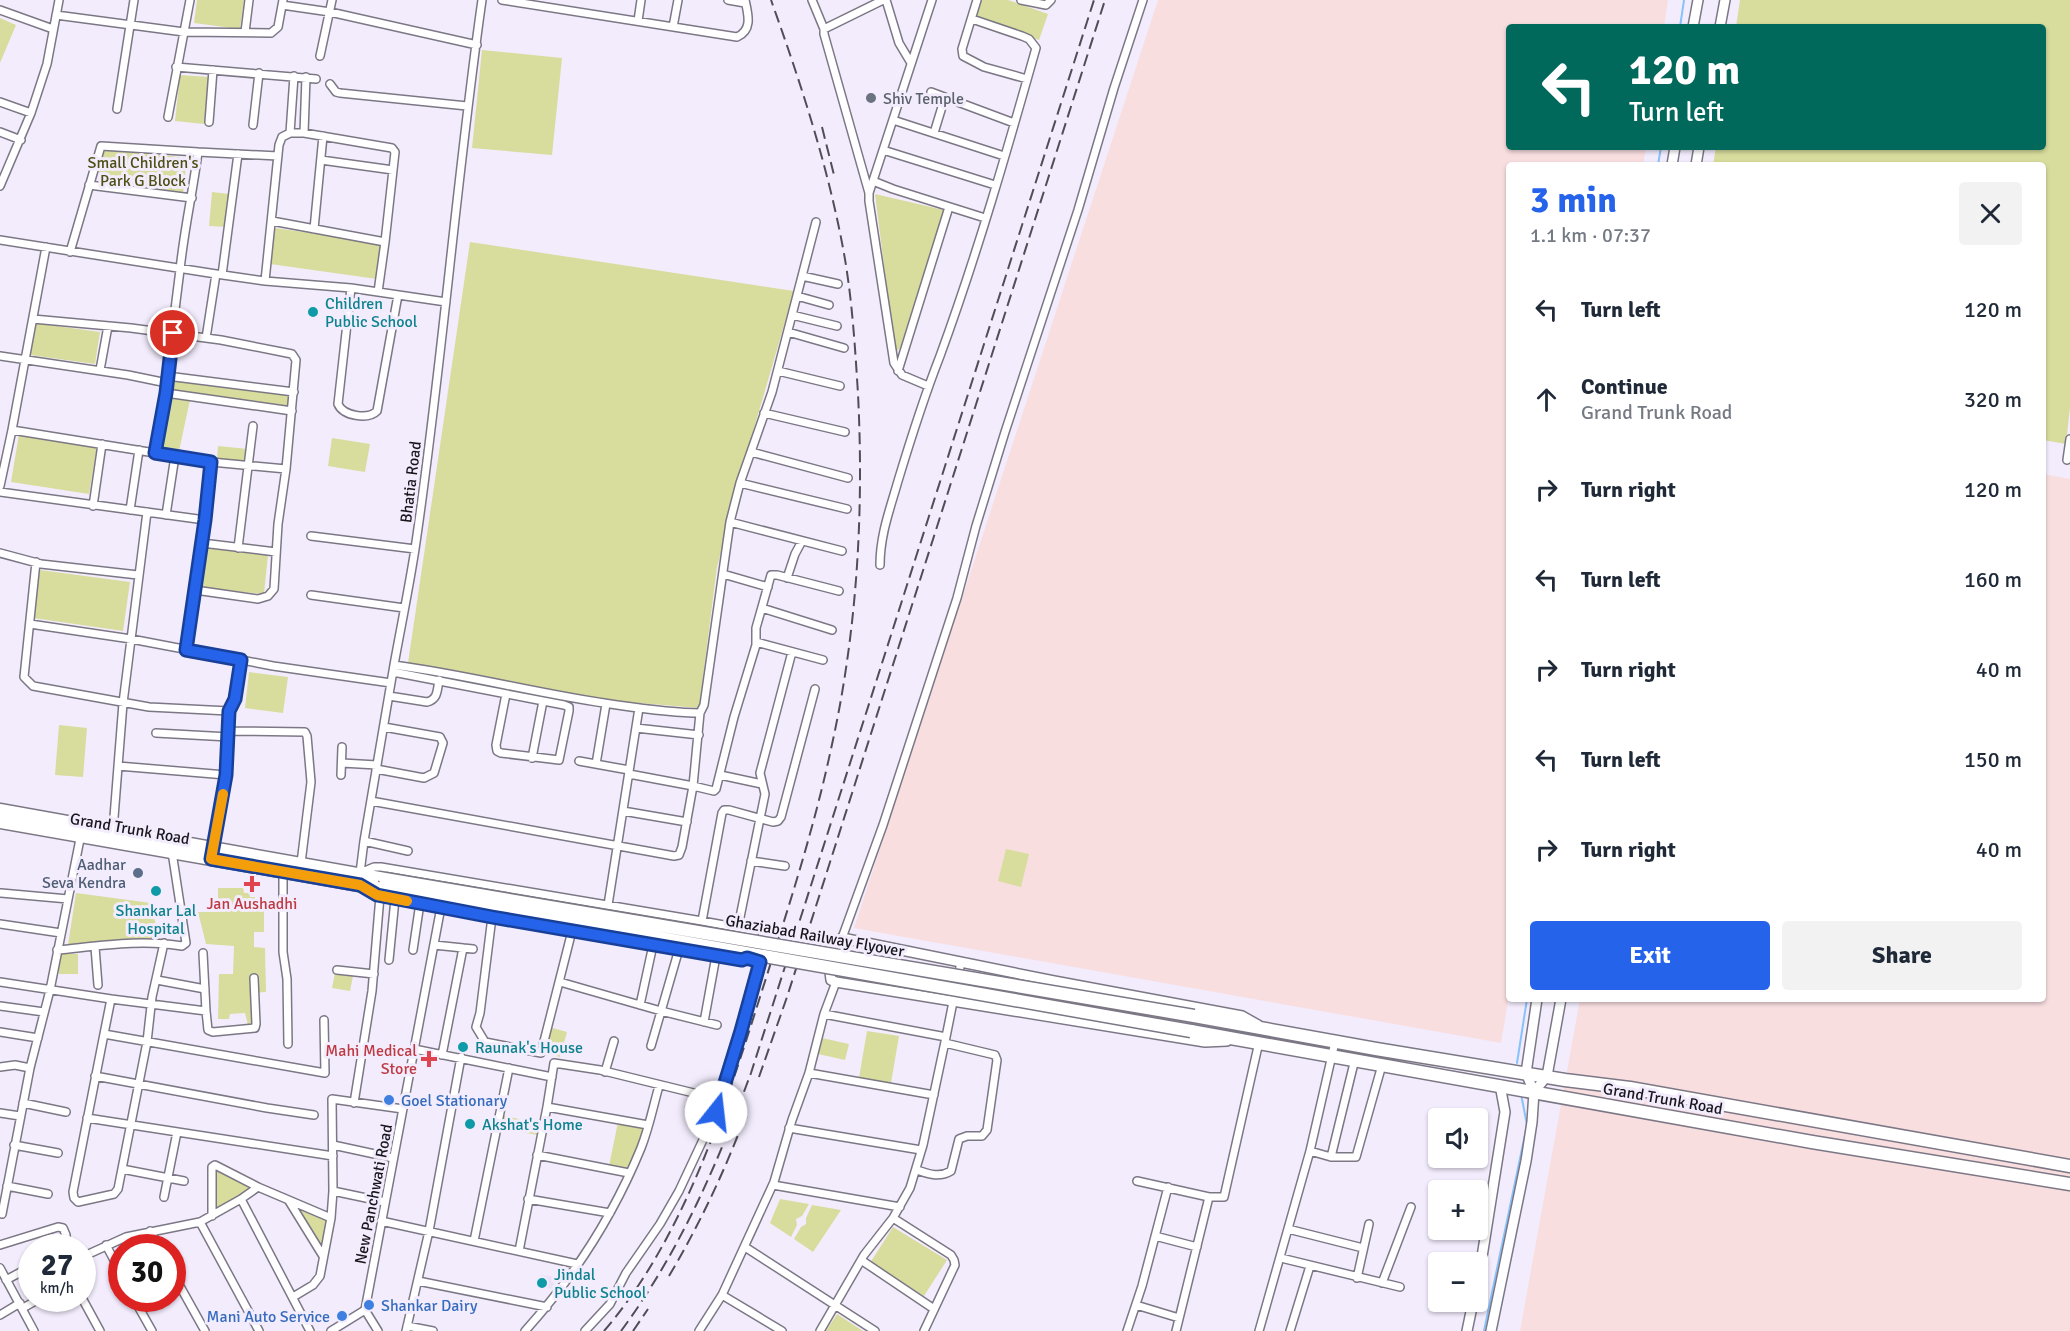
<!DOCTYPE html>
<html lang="en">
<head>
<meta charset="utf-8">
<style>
  :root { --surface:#fff; --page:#f2f2f3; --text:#1f2937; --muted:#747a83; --accent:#2563eb }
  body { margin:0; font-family:Signika,sans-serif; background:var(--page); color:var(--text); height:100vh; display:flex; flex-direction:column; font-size:22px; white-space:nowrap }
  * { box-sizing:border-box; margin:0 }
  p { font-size:20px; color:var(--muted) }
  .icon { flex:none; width:33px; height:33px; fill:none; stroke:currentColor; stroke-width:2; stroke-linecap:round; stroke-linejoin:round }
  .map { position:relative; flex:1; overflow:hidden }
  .drawer { position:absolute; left:1506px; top:162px; width:540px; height:840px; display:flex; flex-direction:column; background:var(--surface); border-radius:6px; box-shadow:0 2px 4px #0004 }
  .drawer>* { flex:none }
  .guide { position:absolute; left:1506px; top:24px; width:540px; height:126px; border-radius:6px; box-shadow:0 2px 4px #0004; background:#00695c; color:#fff; overflow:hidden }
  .buttons { position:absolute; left:1428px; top:1108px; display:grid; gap:12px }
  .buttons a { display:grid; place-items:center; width:60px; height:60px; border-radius:6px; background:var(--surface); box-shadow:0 2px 4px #0004; font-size:30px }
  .speed { position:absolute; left:18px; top:1234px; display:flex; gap:12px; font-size:30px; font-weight:700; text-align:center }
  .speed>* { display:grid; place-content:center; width:78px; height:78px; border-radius:50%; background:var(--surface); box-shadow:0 2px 4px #0004; line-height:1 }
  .speed small { font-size:15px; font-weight:400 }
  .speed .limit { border:9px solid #d22; background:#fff; color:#111 }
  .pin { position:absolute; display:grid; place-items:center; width:51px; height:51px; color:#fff; margin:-26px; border:3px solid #fff; border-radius:50%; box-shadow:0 2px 6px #0007 }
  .me { position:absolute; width:66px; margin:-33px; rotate:16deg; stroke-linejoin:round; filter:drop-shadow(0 0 4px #0008) }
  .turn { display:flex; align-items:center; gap:21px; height:126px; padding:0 24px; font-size:27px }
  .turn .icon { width:78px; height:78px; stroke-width:2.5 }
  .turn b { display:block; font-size:42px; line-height:51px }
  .round { display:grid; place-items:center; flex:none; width:63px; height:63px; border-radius:6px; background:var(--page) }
  .headline { display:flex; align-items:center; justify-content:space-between; height:102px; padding:0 24px }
  h1 { font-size:36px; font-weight:700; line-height:45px; color:var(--accent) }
  .action { display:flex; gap:12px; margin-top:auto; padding:12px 24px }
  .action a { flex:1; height:69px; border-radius:6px; background:var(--accent); color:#fff; font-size:24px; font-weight:700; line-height:69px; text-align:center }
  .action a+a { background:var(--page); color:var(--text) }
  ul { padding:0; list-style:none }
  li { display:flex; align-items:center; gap:18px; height:90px; padding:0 24px }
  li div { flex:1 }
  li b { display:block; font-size:22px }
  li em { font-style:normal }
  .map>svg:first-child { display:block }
  .built { fill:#ebe1f9 }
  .industrial { fill:#f9dee0 }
  .green { fill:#d8dd9d }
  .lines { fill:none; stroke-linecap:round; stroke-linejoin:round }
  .stream { stroke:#87c2fb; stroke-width:2 }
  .street-casing { stroke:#7c7785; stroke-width:10 }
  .secondary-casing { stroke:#7c7785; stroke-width:12 }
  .highway-casing { stroke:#7c7785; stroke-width:15 }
  .street { stroke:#fff; stroke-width:7 }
  .secondary { stroke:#fff; stroke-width:9 }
  .highway { stroke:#fff; stroke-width:12 }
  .rail { stroke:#504d56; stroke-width:2; stroke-dasharray:12 6; stroke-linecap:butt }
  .highway-bridge-casing { stroke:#7c7785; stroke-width:15; stroke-linecap:butt }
  .highway-bridge { stroke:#fff; stroke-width:12 }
  .route-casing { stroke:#184099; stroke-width:15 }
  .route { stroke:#2563eb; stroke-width:10 }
  .slow { stroke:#f59e0b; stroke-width:10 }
  .worship-dot { fill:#6b7280; stroke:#f3ecfd; stroke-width:2 }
  .culture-dot { fill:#0f9aa8; stroke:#f3ecfd; stroke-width:2 }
  .service-dot { fill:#5c6f8a; stroke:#f3ecfd; stroke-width:2 }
  .health-dot { fill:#e0444e; stroke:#f3ecfd; stroke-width:2 }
  .shop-dot { fill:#3f7fe0; stroke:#f3ecfd; stroke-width:2 }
  .labels { text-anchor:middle; stroke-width:6; stroke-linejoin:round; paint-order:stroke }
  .worship-label { font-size:16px; fill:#5b616d; stroke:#f3ecfd; text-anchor:start }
  .park-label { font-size:16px; fill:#4e5015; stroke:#f3ecfd }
  .culture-label { font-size:16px; fill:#0d838f; stroke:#f3ecfd; text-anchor:start }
  .street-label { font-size:16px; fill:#18161c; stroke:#f3ecfd }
  .service-label { font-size:16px; fill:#4e5e75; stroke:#f3ecfd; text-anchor:end }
  .health-label { font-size:16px; fill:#be3a42; stroke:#f3ecfd }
  .shop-label { font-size:16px; fill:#366cbe; stroke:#f3ecfd; text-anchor:start }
</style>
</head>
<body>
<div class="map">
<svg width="2070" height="1331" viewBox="0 0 2070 1331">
  <rect width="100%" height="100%" fill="#f3ecfd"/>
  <path class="built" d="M541,1275L558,1277L552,1289L539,1286Z"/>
  <path class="industrial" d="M1158,0H1668L1664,27H1509V147H1646L1643,165H1509V996L1501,1043L854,928Z
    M2043,474L2070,479V1331H1520L1580,999H2043Z"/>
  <path class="green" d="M197,0H244L240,29L194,23Z
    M982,0H1008L1048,14L1039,40L976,19Z
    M1740,0H2070V407L2066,444L2043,440V165H1713L1716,147H2043V27H1736Z
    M0,18L16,25L0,63Z
    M482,50L562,58L552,155L472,148Z
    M180,75L209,77L204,124L175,121Z
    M102,148L187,158L183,194L98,184Z
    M212,192L230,194L226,227L209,226Z
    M875,194L944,210L900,348L895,353Z
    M275,228L382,243L377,279L270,264Z
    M470,242L794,291L748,449L717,567L699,708L626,702L509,683L408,663Z
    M35,323L100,332L95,364L30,355Z
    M171,378L290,393L289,408L169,391Z
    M170,396L190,400L179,451L160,447Z
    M19,434L97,446L89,494L11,482Z
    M332,438L370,444L365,472L328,466Z
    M218,446L248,449L247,463L217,460Z
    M205,548L268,555L264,594L201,588Z
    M40,570L130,582L123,631L33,618Z
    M249,672L288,677L283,713L245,708Z
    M59,725L87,728L83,777L55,775Z
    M1006,849L1029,854L1021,887L998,881Z
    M218,888H243L244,893H249L250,897H255V911H264V932H254V947L265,948L266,992L252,993L254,1024L248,1025L245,1013L230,1014L229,1019H218L219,974H233L234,946L206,944L198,912H218Z
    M76,893L151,903L159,940L68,945Z
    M59,953L78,954V974H59Z
    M335,973L353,976L350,991L332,988Z
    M549,1027L567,1032L560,1057L542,1052Z
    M867,1031L899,1036L891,1083L859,1078Z
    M822,1038L849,1044L845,1060L818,1054Z
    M504,1116L519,1119L517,1130L502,1127Z
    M523,1118L540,1122L538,1135L520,1132Z
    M618,1122L645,1128L627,1170L609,1166Z
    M214,1168L252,1187L215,1210Z
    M780,1199L809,1204L802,1216L796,1219L797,1225L791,1237L770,1223Z
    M289,1201L331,1218L323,1256Z
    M812,1205L841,1210L813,1252L794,1239L801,1227L806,1224V1218Z
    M893,1227L947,1260L924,1296L870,1263Z
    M837,1314L863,1331H826Z"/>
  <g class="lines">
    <path class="stream" d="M1680,27L1684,0
      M1658,165L1661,147
      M1517,1063L1527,999
      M1484,1331L1527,1125L1521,1094"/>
    <g class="street-casing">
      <path id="street" d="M502,0L737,37C753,30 748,14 745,0
        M728,0L745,3
        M812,0L824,29V34L869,193
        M886,0L899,43L911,63
        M977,0L962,49L963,56L984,67L1027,79
        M1021,0L1046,5L1051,0
        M282,5L330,12L477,45
        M0,10L53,29
        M56,15L184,32L271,33L278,27L283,0
        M638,21L641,0
        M673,27L678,0
        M824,29L883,0
        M245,32L249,0
        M320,56L332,0
        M176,67L316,79
        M330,84L336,92L340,93L467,106
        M931,92L1014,123
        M0,102L31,113
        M117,109L134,0
        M168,117L190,0
        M893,120L1004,156
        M209,122L213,70
        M253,125L259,73
        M0,132L21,140
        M290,133L294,76
        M304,133L306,77
        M934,133L945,97
        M883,150L995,185
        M873,181L893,189L985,218
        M89,185L192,198
        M0,186L31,113L47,64L59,0
        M272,221L385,242L378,292
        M314,229L323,136
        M0,240L216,274L265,281L351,288L446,302
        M385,242L393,170
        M70,252L101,146L198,152
        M222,275L238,154
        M802,276L838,284
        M265,281L279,145L282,137L290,133H304L392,148L395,152L393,170L321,160
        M351,288L338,404C343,416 368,420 377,411L398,295
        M797,296L829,305
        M792,315L837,326
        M788,332L844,348
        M206,338L216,274
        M0,356L128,375L167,383
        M100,370L108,326
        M778,371L840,386
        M898,371L949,207
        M167,376L294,392
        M928,386L902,375L894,363L869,201V193L932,0
        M166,393L292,411
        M764,413L845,432
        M12,430L46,247
        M751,452L848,478
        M155,453C166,392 172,331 180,270C184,230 193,191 198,152L278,156
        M2067,460L2070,439
        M740,483L847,509
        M0,486L12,430L211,462L286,469L296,360L292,354L221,340L131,328L33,319
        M0,492L205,520L211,462
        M93,506L102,444
        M130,510L139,450
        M166,515L175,456
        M730,522L842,551
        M311,536L415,549
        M202,543L276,552
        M238,548L253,426
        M0,553L41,564L138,575
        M36,562L24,677L33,686L149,707L229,711
        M880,565C880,535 890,509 898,481C911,438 924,397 940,356C977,255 1007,151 1036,48L1029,39L1022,36L972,19
        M723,574L768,587
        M787,578L795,554L802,541
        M195,590L258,599L268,596L274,589L278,524L286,469
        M311,595L404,608
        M762,608L832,630
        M30,624L131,639L273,666L391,683
        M756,642L823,660
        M186,650L205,520
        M394,665C401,626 409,588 415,549C442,367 456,182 482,0
        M393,672L564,705L569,707V711L559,760L501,753L497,751L496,745L506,694
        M389,696L427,702C438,699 437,691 439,680
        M636,728L699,735
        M229,731L305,732L307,736L311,782L301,863
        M156,733L229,737
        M532,758L543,701
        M579,761L629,770
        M342,763L377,765
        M596,764L606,704
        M118,766L226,775
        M376,769L424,778L434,773L443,743L440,737L384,727
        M629,774L693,786L700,713
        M341,775L342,747
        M720,775L762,784
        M371,801L674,856L679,855L682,847L693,786L714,791L716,789L734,717L756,645V628L771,575H777L839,591
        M623,811L687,822
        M113,830L123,703L147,512
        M364,841L408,851
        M213,850L226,775L229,711L235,699L241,660
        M751,861L785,866
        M283,872V952L287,979L288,1044
        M360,873L364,841L394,665C469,675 543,695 617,705C645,709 673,713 700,713L704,705L730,522L740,483L772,392L816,222
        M360,873L374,867H381L702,921L751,930L754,934L751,942
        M367,889L377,895L492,917L742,960L747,958L748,953
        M1,893L68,899
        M608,905L639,708
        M492,917L480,1013L476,1027L485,1042L541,1053L573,927
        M702,921L722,813L724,810H729L773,822L778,821L781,817L815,689
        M0,924L61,933
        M738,927L765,794L760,773L792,652
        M842,938L883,825L957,598L976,526L1005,432L1078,210L1114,88L1143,0
        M434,945L473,949
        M95,947L98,985
        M57,950C99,946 141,939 182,946L186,943L172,852
        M413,950L420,903
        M389,960L395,899
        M337,970L374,974
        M157,980L205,989
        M0,982L111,999L104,1034L325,1073L324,1020
        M560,982L661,1011L717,1025
        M111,999L206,1011L203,953
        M640,1005L653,945
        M0,1006L44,1012
        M206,1011L208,1030L213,1032L255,1028L256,1024L254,978
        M824,1014L946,1037L961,962
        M704,1022L716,956
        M0,1032L38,1038
        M104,1034L73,1192L74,1198L78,1202L114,1194L118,1189L147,1042L152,997L164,943
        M651,1046L679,949
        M414,1049L552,1077
        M442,1055L463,948
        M0,1067L15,1065L30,1068L50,990L81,834
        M605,1072L614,1041
        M809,1073L934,1095
        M95,1076L267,1108L314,1115
        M23,1103L66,1112
        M354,1103L372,991L380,896
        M547,1107L648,1125
        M0,1113L20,1116
        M87,1118L333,1156
        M789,1128L921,1150
        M14,1145L58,1153
        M333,1145L393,1158
        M1310,1151L1331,1157H1356L1382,1065
        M537,1155L629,1173
        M1331,1157L1355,1059
        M122,1169L184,1181
        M917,1170C929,1174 939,1178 951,1171L959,1139L967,1136H982L987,1130L997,1060L995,1055L945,1043
        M1137,1181L1209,1197H1224L1259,1042
        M773,1185L900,1207
        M7,1186L48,1194
        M333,1191L385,1202
        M164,1197L177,1132
        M528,1199L610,1213
        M289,1201L323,1256
        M2,1214L30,1068
        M212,1216V1167L215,1165L258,1187
        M893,1218L951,1255L954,1260L955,1265L924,1331
        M381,1221L577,1264
        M200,1222L259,1331
        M1288,1229L1363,1248
        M150,1231L160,1248
        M1155,1236L1197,1247
        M474,1241L509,1068
        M0,1245L58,1227L63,1228L66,1235L67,1248
        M106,1245L122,1275
        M745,1247L875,1331
        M519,1251L547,1107L554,1063L600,1070L710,1097
        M82,1257L126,1237L200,1222L241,1199
        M1281,1258L1400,1287
        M861,1260L934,1309
        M0,1268L34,1331
        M172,1272L205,1331
        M1357,1278L1369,1224
        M6,1280L32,1266
        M418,1281L547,1307
        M1382,1283L1411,1207
        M722,1295L782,1331
        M293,1297L313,1285L320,1276L331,1218L333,1191L332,1099L403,1109
        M82,1298L100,1331
        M134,1299L152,1331
        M1136,1305L1179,1318
        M23,1308L39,1299
        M365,1310L441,907
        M0,1315L20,1303
        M407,1326L433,1331
        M310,1331L241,1199L258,1187L331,1218
        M331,1331L365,1310L378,1331
        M406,1331L429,1231L461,1057
        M525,1331C573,1278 614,1214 641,1148C649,1128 653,1107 659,1086
        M585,1331L610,1304L626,1273L660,1224L679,1191L716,1112L757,978L760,962L747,958
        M699,1331L722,1295L774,1182L792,1120L809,1073L824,1014L836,982
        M820,1331L864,1255L893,1218L910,1188L923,1145L946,1037
        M1127,1331L1142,1286L1168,1187
        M1176,1331L1209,1197
        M1259,1331L1310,1151L1335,1042
        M1290,1331L1310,1266"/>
    </g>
    <g class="secondary-casing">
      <path id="secondary" d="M1693,27L1698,0
        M1720,27L1725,0
        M1672,165L1675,147
        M1696,165L1699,147
        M1227,1041L1205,1042L836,982L831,980L830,972L842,938L1054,981L1242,1016L1258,1025
        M1534,1092L1547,1076L1561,999
        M1478,1282L1505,1112L1500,1085
        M1467,1331L1473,1302
        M1491,1331L1526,1161L1532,1122L1534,1092L1526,1073L1537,999"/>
    </g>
    <g class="highway-casing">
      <path id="highway" d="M0,810L385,879
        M0,822L377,888
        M1194,1016L1376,1049L1565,1080L1630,1088L2070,1166
        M1191,1031L1812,1142L2070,1184"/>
    </g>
    <use href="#street" class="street"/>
    <use href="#secondary" class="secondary"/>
    <use href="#highway" class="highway"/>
    <path class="rail" d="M822,127L835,179
      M759,1077L787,997L1105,0
      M669,1276C698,1227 723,1175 743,1122
      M604,1331C683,1239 724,1111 760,997C786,915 813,833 831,749C857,633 864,513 858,394C855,346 852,296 843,248C827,163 800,81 771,0
      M621,1331C680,1251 717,1165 751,1073L1094,0
      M633,1331L648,1309"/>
    <g class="highway-bridge-casing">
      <path id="highway-bridge" d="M385,879L1194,1016
        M377,888L1191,1031"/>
    </g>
    <use href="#highway-bridge" class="highway-bridge"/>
  </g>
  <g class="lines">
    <g class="route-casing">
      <path id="route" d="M173,333L166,393L155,453L211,462L205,520L186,650L241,660L235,699L229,711L226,775L211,859L360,885L377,895L492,917L742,960L747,958L760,962L741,1031L716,1112"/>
    </g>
    <use href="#route" class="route"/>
    <path class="slow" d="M223,794L211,859L360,885L377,895L407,901"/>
  </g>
  <circle class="worship-dot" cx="871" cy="98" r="6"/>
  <g class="culture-dot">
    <circle cx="313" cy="312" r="6"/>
    <circle cx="156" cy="891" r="6"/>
    <circle cx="463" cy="1047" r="6"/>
    <circle cx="470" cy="1124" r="6"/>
    <circle cx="542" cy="1283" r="6"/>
  </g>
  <circle class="service-dot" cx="138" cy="873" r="6"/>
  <g class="health-dot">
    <path d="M249 875h6v6h6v6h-6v6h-6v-6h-6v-6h6z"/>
    <path d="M426 1050h6v6h6v6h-6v6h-6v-6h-6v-6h6z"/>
  </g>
  <g class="shop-dot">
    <circle cx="389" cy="1100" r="6"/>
    <circle cx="369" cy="1305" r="6"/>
    <circle cx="342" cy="1316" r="6"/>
  </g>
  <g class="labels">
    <g class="worship-label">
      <text x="883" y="104">Shiv Temple</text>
    </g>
    <g class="park-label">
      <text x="143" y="168">Small Children's<tspan x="143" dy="18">Park G Block</tspan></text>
    </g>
    <g class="culture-label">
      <text x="325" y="309">Children<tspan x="325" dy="18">Public School</tspan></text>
      <text x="156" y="916" text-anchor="middle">Shankar Lal<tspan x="156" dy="18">Hospital</tspan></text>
      <text x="475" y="1053">Raunak's House</text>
      <text x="482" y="1130">Akshat's Home</text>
      <text x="554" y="1280">Jindal<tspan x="554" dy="18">Public School</tspan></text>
    </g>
    <g class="street-label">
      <text transform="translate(410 482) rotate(-83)" y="6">Bhatia Road</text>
      <text transform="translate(130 828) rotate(10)" y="6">Grand Trunk Road</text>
      <text transform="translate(815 935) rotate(10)" y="6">Ghaziabad Railway Flyover</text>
      <text transform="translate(1663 1098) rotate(10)" y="6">Grand Trunk Road</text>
      <text transform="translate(373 1194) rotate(-79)" y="6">New Panchwati Road</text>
    </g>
    <g class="service-label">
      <text x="126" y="870">Aadhar<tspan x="126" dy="18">Seva Kendra</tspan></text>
    </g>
    <g class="health-label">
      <text x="252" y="909">Jan Aushadhi</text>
      <text x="417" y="1056" text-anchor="end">Mahi Medical<tspan x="417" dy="18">Store</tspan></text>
    </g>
    <g class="shop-label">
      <text x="401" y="1106">Goel Stationary</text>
      <text x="381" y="1311">Shankar Dairy</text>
      <text x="330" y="1322" text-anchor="end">Mani Auto Service</text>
    </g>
  </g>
</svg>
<div class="buttons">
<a><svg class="icon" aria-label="sound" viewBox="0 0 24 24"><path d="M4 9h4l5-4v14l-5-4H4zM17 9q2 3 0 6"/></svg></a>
<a>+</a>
<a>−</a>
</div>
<div class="speed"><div>27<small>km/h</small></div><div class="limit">30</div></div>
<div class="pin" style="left:173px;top:333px;background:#d93025"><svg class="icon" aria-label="arrive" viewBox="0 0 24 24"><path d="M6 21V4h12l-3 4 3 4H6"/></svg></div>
<svg class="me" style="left:716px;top:1112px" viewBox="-20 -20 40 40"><circle r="19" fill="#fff"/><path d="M0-13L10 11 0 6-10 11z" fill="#2563eb"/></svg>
<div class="guide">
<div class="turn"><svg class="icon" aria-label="left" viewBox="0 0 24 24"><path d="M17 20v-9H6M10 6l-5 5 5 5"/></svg><div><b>120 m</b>Turn left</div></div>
</div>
<section class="drawer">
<div class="headline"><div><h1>3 min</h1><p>1.1 km · 07:37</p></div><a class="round"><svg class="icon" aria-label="close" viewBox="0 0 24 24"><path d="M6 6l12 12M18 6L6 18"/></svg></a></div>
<ul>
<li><svg class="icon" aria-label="left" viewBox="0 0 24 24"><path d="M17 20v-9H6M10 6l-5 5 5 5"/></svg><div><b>Turn left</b></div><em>120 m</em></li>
<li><svg class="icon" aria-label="ahead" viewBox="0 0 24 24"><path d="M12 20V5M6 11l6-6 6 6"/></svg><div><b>Continue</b><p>Grand Trunk Road</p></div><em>320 m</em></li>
<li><svg class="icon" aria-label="right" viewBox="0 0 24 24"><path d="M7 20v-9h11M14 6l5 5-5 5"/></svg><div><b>Turn right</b></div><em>120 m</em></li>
<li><svg class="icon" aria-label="left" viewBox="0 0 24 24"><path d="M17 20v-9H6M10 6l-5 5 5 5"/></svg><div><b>Turn left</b></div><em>160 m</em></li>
<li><svg class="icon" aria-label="right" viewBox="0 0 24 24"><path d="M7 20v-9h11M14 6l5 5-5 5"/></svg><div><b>Turn right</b></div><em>40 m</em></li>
<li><svg class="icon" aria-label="left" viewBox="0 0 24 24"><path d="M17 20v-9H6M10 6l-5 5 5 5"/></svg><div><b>Turn left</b></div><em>150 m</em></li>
<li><svg class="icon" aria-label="right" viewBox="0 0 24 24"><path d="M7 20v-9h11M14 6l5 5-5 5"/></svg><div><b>Turn right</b></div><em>40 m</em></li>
</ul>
<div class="action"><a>Exit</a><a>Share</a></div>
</section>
</div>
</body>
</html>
